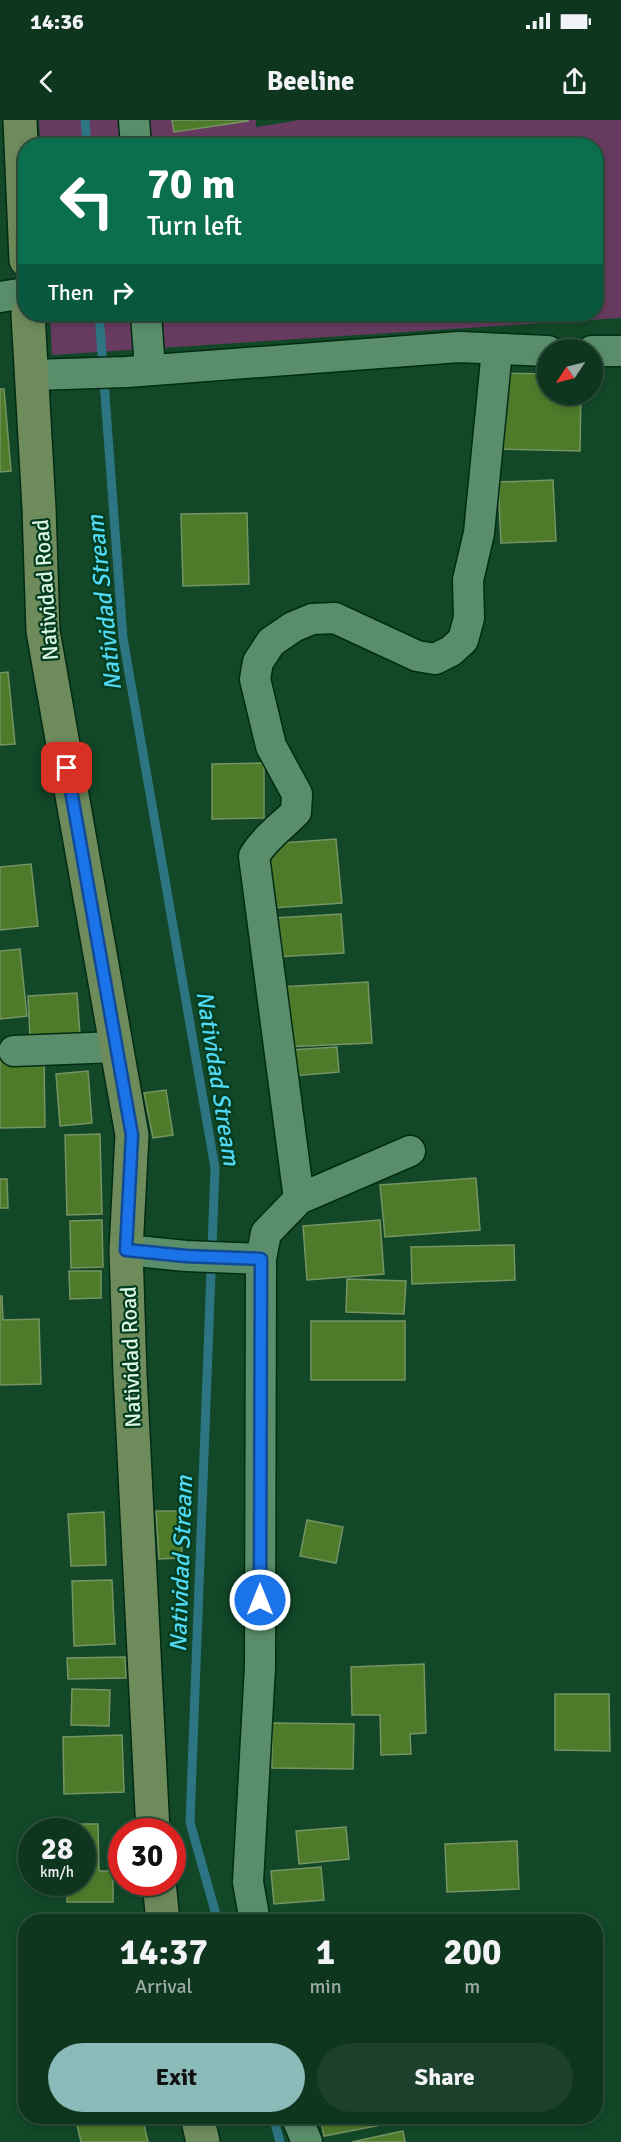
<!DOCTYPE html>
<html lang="en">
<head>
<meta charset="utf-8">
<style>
  :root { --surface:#0e351e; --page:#1c402b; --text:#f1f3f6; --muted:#9baba4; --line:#2e503c; --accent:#8bbbb9 }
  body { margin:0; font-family:Signika,sans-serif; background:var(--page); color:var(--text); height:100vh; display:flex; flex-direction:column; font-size:22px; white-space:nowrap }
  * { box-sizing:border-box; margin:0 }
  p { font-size:20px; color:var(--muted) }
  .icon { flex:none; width:33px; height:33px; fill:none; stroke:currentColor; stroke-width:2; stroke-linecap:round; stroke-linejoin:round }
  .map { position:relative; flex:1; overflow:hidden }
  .drawer { position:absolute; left:18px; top:1794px; width:585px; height:210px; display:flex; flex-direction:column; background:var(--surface); border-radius:24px; box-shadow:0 3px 9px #0003,0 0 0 2px var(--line) }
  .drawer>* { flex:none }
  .banner { position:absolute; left:18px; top:18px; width:585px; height:183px; border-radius:24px; box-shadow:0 3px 9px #0003,0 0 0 2px var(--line); background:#0b6e4f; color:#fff; overflow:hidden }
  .needle { width:39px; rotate:235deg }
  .buttons { position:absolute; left:537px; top:219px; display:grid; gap:12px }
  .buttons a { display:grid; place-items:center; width:66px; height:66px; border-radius:50%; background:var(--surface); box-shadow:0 3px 9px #0003,0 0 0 2px var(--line); font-size:30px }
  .speed { position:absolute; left:18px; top:1698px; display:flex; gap:12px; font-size:30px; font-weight:700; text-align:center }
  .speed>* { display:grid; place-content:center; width:78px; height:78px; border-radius:50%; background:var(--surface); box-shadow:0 3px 9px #0003,0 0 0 2px var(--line); line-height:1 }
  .speed small { font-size:15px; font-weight:400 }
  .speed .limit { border:9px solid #d22; background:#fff; color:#111 }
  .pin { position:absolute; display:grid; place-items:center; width:51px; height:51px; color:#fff; margin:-26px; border-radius:12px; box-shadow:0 3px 9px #0006 }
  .me { position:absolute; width:66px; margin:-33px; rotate:0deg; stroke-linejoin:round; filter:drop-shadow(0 0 4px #0008) }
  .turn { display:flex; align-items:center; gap:21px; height:126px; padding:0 30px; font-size:27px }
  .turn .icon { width:78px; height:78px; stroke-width:2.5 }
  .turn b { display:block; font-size:42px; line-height:51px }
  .then { display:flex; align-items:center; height:57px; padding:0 30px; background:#0003; gap:12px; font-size:22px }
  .eta { display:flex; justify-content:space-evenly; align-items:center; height:102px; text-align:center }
  .eta b { font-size:36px; font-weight:700; line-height:42px }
  .cta { display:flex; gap:12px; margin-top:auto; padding:12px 30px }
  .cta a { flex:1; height:69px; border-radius:36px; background:var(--accent); color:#111; font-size:24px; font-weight:700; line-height:69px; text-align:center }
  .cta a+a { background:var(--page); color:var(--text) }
  .status { display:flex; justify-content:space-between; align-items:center; height:42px; padding:0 30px; background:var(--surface); direction:ltr }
  .status svg { height:16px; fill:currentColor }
  header { display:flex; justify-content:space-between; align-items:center; height:78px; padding:0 30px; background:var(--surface); font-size:27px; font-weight:700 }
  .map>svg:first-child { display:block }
  .green { fill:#663b5f }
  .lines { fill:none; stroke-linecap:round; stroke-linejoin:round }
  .stream { stroke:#2e7584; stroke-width:9 }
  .building { fill:#4e7b2a; stroke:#769363; stroke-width:1.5 }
  .street-casing { stroke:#022b14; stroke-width:33 }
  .secondary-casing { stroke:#022b14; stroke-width:36 }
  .street { stroke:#5a8d6a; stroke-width:30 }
  .secondary { stroke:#6e8b5c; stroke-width:33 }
  .route-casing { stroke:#114b97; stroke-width:15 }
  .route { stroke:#1a73e8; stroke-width:10 }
  .labels { text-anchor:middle; stroke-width:4.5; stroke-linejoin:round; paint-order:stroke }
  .street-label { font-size:22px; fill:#dbf6e2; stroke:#033c1e }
  .water-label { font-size:24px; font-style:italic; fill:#51d9f4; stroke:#033c1e }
</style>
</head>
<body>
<div class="status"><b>14:36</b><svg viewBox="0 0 49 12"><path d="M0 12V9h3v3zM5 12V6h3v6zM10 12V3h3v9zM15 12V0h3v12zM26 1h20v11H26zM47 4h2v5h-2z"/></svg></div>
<header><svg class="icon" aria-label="back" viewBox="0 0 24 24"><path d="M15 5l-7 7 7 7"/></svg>Beeline<svg class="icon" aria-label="share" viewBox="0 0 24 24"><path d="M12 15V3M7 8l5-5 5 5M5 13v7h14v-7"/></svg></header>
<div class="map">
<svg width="621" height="2022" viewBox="0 0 621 2022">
  <rect width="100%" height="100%" fill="#124728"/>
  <path class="green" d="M39,0H256V7L300,0H621V198L52,235L50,194H596V26H40Z"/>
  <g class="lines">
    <path class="stream" d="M85,0L87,26
      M99,194L123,518L215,1048L190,1702L218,1802
      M273,1996L280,2022"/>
  </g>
  <path class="building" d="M172,0H248V1L174,12Z
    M501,253L548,254V274H581L580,331L499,329Z
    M0,269H4L11,351L0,352Z
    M553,360L556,421L501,423L498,362Z
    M247,393L249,464L183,466L181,394Z
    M8,552L15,624L0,625V553Z
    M264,643V698L212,699V644Z
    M336,719L342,783L273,788L268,724Z
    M31,744L38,806L0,810V747Z
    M341,794L344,833L275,837L273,798Z
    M20,829L27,896L0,899V831Z
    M368,862L372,923L283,927L279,867Z
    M77,873L80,914L30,917L28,876Z
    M337,927L339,952L292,956L290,930Z
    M44,934L45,1007L0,1008V935Z
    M88,951L92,1003L60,1006L56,954Z
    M166,970L173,1015L153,1018L144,973Z
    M100,1014L102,1094L67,1095L65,1015Z
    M476,1058L480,1110L385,1117L380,1065Z
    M0,1059H7L8,1088H0Z
    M102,1100L103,1147L71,1148L70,1101Z
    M380,1100L384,1154L307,1160L303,1106Z
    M514,1125L515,1160L412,1164L411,1127Z
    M69,1151H101V1178L70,1179Z
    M347,1159L406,1161L404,1194L346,1192Z
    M0,1176H2L3,1200L39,1199L41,1264L0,1265Z
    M311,1201H405V1260H311Z
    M156,1391H180L182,1438L159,1439Z
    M104,1392L106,1445L71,1446L68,1394Z
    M307,1400L343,1407L336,1443L300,1436Z
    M112,1460L115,1524L74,1526L72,1461Z
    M125,1537L126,1558L68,1559L67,1538Z
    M424,1544L426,1613L410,1614L411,1634L381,1635L380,1595H352L351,1547Z
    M72,1569L110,1570L109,1606L71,1605Z
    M555,1574H609L610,1631L555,1630Z
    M272,1603L354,1604L353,1649L272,1648Z
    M122,1615L124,1672L64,1674L63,1617Z
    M67,1704H98L99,1751H113V1782H67V1762H82V1712H67Z
    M346,1707L349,1739L299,1744L296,1711Z
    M517,1721L519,1769L447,1772L445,1724Z
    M321,1747L324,1780L274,1784L271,1751Z
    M123,1794V1802H77L76,1795Z
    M385,1795V1802H351L350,1798Z
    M75,1996H142L148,2022H81Z
    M320,1996H401L402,2001L324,2016Z
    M403,2011L405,2022H352Z"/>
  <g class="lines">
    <g class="street-casing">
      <path id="street" d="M134,0L136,26
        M0,177L26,173
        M146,194L150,249
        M592,231H621
        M33,255L127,252L459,227L548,231
        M14,931L116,927
        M299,1079L254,736C265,718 281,707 296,692L297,674L271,626L255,559L258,542L271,522L293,507L312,499L335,498L417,536L435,539L451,531L463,520L469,498L468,460L479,413L497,230
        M126,1130L186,1136L261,1139
        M255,1802L248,1762L260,1547L261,1139L266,1113L299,1079L410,1031
        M296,1996L307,2022"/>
    </g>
    <g class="secondary-casing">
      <path id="secondary" d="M20,0L26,140
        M28,194L39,388L43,511L132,1015L126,1130L130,1254L153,1712
        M159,1762L163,1802
        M197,1996L203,2022"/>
    </g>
    <use href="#street" class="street"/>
    <use href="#secondary" class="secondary"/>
  </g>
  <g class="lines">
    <g class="route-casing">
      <path id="route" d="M67,648L132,1015L126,1130L186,1136L261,1139L260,1480"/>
    </g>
    <use href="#route" class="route"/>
  </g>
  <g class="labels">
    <g class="street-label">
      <text transform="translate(45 470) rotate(-94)" y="8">Natividad Road</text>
      <text transform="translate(130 1237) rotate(-92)" y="8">Natividad Road</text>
    </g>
    <g class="water-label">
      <text transform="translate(104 483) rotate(-96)" y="8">Natividad Stream</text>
      <text transform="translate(218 958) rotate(81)" y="8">Natividad Stream</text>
      <text transform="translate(181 1444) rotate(-88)" y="8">Natividad Stream</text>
    </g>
  </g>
</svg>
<div class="buttons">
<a><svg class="needle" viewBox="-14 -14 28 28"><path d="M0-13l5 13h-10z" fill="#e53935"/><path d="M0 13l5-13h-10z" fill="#9baba4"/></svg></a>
</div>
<div class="speed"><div>28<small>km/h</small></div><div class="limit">30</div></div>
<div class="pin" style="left:67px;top:648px;background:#d93025"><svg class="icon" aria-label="arrive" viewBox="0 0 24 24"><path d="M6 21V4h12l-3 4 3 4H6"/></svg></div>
<svg class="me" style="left:260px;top:1480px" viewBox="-20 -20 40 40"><circle r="17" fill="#1a73e8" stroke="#fff" stroke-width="3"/><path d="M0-11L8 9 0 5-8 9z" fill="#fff"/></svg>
<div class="banner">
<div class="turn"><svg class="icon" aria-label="left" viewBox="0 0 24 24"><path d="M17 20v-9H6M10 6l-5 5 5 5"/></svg><div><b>70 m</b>Turn left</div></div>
<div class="then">Then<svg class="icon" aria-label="right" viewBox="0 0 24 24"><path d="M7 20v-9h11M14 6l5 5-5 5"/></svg></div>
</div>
<section class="drawer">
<div class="eta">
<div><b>14:37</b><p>Arrival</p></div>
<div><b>1</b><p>min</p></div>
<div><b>200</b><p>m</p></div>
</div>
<div class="cta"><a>Exit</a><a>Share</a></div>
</section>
</div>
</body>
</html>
